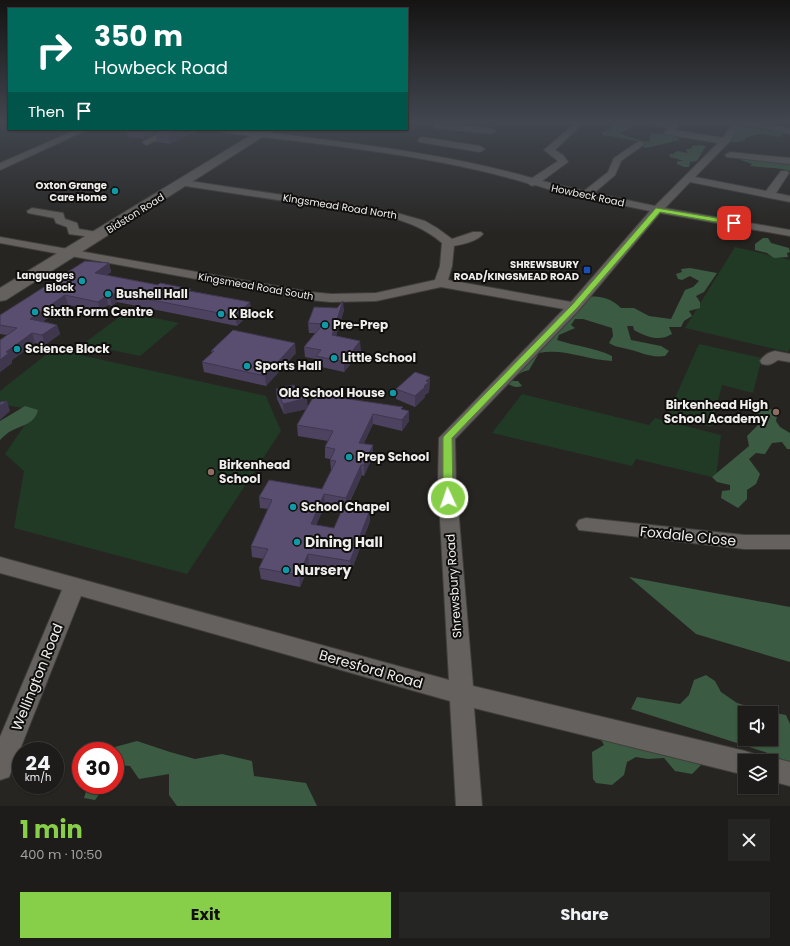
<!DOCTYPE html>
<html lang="en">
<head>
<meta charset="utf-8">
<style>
  :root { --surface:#1d1c1a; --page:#252523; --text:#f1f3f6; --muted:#a0a1a2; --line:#3b3a39; --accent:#88cf49 }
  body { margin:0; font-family:Poppins,sans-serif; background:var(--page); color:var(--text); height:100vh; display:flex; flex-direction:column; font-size:15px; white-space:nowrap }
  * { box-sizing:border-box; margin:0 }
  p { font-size:13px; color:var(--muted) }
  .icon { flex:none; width:22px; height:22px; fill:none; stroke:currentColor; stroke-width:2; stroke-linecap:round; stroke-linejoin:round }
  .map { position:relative; height:806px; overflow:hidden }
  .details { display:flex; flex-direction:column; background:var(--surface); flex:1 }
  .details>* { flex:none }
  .hud { position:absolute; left:8px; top:8px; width:400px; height:122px; border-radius:0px; box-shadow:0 1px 3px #0004,0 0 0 1px var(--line); background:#00695c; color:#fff; overflow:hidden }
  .fabs { position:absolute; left:738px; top:706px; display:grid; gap:8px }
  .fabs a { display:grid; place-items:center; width:40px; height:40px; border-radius:0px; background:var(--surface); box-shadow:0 1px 3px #0004,0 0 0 1px var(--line); font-size:20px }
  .speed { position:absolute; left:12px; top:742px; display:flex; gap:8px; font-size:20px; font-weight:700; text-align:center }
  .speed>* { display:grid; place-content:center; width:52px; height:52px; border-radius:50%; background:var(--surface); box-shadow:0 1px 3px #0004,0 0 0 1px var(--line); line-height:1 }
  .speed small { font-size:10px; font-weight:400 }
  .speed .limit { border:6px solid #d22; background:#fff; color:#111 }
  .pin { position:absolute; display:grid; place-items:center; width:34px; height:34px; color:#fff; margin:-17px; border-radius:8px; box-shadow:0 2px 6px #0006 }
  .me { position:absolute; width:44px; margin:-22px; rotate:357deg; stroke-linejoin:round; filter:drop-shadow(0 0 3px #0008) }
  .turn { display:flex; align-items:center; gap:14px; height:84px; padding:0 20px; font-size:18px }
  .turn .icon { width:52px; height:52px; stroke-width:2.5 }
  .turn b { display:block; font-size:28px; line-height:34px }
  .then { display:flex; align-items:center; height:38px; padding:0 20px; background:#0003; gap:8px; font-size:15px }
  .round { display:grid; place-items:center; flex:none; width:42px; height:42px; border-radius:0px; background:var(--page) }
  .head { display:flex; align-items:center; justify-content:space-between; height:68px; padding:0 20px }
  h1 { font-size:24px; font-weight:700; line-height:30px; color:var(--accent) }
  .cta { display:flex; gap:8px; margin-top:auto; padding:8px 20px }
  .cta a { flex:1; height:46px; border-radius:0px; background:var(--accent); color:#111; font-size:16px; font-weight:700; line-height:46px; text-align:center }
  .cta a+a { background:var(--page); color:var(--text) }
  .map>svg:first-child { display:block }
  .green { fill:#203a26 }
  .forest { fill:#3b5b42; fill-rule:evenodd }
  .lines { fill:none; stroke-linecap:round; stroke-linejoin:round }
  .minor-casing { stroke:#413f3d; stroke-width:2 }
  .secondary-casing { stroke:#413f3d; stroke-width:2 }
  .minor { fill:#64615e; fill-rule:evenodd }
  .secondary { fill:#64615e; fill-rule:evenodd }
  .wall { fill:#4d4360; fill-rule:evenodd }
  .shaded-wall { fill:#3e374e }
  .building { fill:#594e70; stroke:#3e374e }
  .route { fill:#88cf49; stroke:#58872f }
  .culture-dot { fill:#0f9aa8; stroke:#100f0d; stroke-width:1.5 }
  .transit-dot { fill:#1a4fb4; stroke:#100f0d; stroke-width:1.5 }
  .education-dot { fill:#8d6e63; stroke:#100f0d; stroke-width:1.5 }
  .labels { text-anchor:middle; stroke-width:4; stroke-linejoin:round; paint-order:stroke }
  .far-poi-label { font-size:10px; font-weight:bold; fill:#efeeec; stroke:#100f0d; text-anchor:end }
  .far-street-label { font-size:10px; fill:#efeeec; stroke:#100f0d }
  .poi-label { font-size:12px; font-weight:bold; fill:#efeeec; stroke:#100f0d; text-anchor:start }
  .street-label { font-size:12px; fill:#efeeec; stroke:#100f0d }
  .near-street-label { font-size:14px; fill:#efeeec; stroke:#100f0d }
  .near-poi-label { font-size:14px; font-weight:bold; fill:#efeeec; stroke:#100f0d; text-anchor:start }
</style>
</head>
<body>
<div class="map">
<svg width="790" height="806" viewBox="0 0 790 806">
  <rect width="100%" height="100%" fill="#272522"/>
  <path class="green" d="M735,247L790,260V348L788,352L685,328Z
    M126,312L179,323L140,356L83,344Z
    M699,344L762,358L753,393L722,385L711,427L667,416Z
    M53,349L266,396L281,431L187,574L14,528L24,471L5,454L35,410L0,404V391Z
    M522,394L649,425L655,418L721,435L716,478L636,459L632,466L492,433Z"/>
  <path class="forest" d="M616,123H634L632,128L620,133L629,137L648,142L650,140L649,137L651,135L650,133L674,135L680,140L646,148L641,146L644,142L602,135V132L610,129L611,125L617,123Z
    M746,124L790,131V134L784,133L780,137L760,134L745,138V140C737,144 729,142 720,140L729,133Z
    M700,145L706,146L697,161L690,162L689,167H684L677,164V161H684L670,157L669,154H673L677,151L687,153V151L685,150L692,148V146Z
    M743,158L790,162V171C777,167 764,168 750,166L752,164L741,160Z
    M763,238H768L771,243L789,248L790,252L787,253L788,257L774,258L767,253L755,250V244Z
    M690,268L717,273L704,292L696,296L700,302V308L689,311L692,316L684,321L681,327H669L672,334C659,342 647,337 634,330L633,326H627L631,340L661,346L669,351L665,356C649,358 642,352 627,349C620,347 615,347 609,343L613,336L612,328L583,319H575L571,325L575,328L559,335L557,340C575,346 596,348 612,356V361C587,360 563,348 539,353L529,370C522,372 516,374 512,381H518L522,386C513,389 508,384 501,378L579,297C596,296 608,295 621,308H634L649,316L671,319L685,290L693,287L699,281L690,276L682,280L678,279L676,274L682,272L681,269Z
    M25,406L38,410C35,424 22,425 11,431C7,433 3,437 0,440V421Z
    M766,408L773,410L777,416L776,421L780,427L790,433V449H787L782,442L772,443L765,454L756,453L749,459L760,474L756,484L747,490V499L738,508L721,498L722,491L730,490V485L717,482L712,477L749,446L747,436L761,422L755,417L754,410Z
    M629,577L790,607V662L696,634Z
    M706,675L715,681L721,692L737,703L761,710L786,715L790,724V763L765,752L631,709L637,697L680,704L689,695L694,680ZM745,713H771V739H745Z
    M597,732L704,762L692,774L675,771L664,758L648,759L636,757L627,762L624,775L612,785L596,783L593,779L592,752L604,745Z
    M137,741L170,752L195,759L222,754L252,761L254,776L306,783L317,806H319H177L169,795V774L139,779L130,766L118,765L115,770V751H109L111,748Z
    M88,785H106L95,800L84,798Z"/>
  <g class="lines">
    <g class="minor-casing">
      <path id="minor" d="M438,123L492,128L496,131L492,134L435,128L434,126L435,124Z
        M575,123H583L555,150L563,155L568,162L542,181L584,191L608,172L614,158L639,141L642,142L644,144L642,146L621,161L615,175L594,193L655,206L718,143L665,134L664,132L668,128L649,125L648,123H668L678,124L679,126L675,130L723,138C727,134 728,128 732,125C743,117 778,126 790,128V134L745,125L738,129L732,139L695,177L766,191L781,171H787L789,173L776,193L790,196V202L690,182L665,208L790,230V236L660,213L579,310L455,439L456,483L473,686L745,751L754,754L757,761H745V775L474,708L482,806H456L450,701L81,596L9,777L0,780V737L62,590L0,573V557L449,680L438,483L439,438L564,309L441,287L376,301L331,302L310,300L0,243V237L310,292L331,294L376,293L435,280L440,266L442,243C426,229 410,223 390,217L179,185L178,183L179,181L183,180L390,211L425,221L437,228L452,239L473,232H481L483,234C476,242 463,244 454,246L452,266L448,280L571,302L650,211L558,192L535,185L532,186L527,183C428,154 323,145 221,132L217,129H240C338,142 437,151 532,178L558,161L544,150Z
        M78,129H89L0,170V163Z
        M168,129H198L194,132L178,131L146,145L142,142Z
        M422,137L480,146L485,149L480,152L419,142L418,140L419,138Z
        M730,152L790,158V164L727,157L725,155Z
        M32,208L63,213L65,219L77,223L79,229L103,233L105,235L103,237L99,238L69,234L67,227L56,223L54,218L28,213L27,211Z
        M775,351L790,354V362L778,360C772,364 769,366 762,364L760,361C763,356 769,352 775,351Z
        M586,518L744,535H790V549H744L579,530L576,525L579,520Z
        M771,757L790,762V786L771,781V761H762Z"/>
    </g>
    <g class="secondary-casing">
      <path id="secondary" d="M261,129H275L6,300L0,301V288Z"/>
    </g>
    <use href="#minor" class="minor"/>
    <use href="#secondary" class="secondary"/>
  </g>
  <path class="wall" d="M126,129H190L191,133L170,144L157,142L156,133L144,139L128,137Z
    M109,263L111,272L107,275L250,302L251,312L237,326L117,302L112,306L108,305L100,311L68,305L43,321L57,325L60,334L45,345L35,343L12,360V363L0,372L7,335L0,334V315Z
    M344,310L336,336L361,351L344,372L317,366L316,359L305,357L304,347L315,333H309L308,323Z
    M211,351L296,353L266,386L204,372L202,362L212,353Z
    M430,377L429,392L425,395V397L415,407L396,399V389Z
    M295,388L308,406L403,410L409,411V421L402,431L373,424L364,443L373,455L364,476L362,475L348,506L370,510V521L351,572L309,566L300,587L261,579L259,568L264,559L252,557L251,546L268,509L260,508L259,497L322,489L331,471V470L330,459L325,458V447L328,441L298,436L297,425L306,409L284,414L277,399L276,389ZM325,505L343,509L334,528L316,525Z"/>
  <path class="shaded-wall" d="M142,129H165L156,132V133L144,139Z
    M179,129H190L191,133L170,144L169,134Z
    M109,263L111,272L98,282L95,273Z
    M115,293L117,302L112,306L110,297Z
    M65,295L68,305L33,328L30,319Z
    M106,296L108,305L100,311L98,302Z
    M343,301L344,310L333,345L332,335Z
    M250,302L251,312L237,326L235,316Z
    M57,325L60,334L45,345L42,335Z
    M32,333L35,343L12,360V363L0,372V360L6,352Z
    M360,341L361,351L344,372V362Z
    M295,343L296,353L266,386L265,376Z
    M430,377L429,392L425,395V397L415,407V396L426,381Z
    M307,398L308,409L284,414L283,404Z
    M7,401L10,411L0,420V406Z
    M409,411V421L402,431V420Z
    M373,414V424L359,453V443Z
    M373,445V455L364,476V465Z
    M361,465L362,475L346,509V498Z
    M324,494L325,505L312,535L311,524Z
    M370,510V521L351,572L350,561Z
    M308,554L309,566L300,587L299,575Z"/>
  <path class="building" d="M163,129H179L169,134L156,132Z
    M85,261L109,263L95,273L158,285L160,283L191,289L189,291L250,302L235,316L115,293L110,297L106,296L98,302L65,295L30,319L57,325L42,335L32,333L6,352L9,353L0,360V340L17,328L0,325V315Z
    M343,301L332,335L360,341L344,362L316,356L321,350L304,347L323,324L308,323L314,307L337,308Z
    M233,330L295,343L265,376L202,362L214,351H211Z
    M415,372L430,377L426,381L429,382L424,386L425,387L415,396L396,389Z
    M294,385L295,388L301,387L307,398L283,404L276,389Z
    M315,394L403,407L401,409L409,411L402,420L373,414L359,443L373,445L364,465H361L346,498L324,494L311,524L334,528L344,505L370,510L350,561L308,554L299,575L259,568L268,549L251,546L272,500L259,497L269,480L322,489L336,461L330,460L335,449L325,447L333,431L297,425Z
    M7,401L0,406V402Z"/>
  <linearGradient id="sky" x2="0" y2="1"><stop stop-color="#151413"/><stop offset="0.52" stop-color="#41464f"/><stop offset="1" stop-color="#41464f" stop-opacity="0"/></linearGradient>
  <rect width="790" height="235" fill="url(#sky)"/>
  <path class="route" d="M656,208L734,221L737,223L734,225L660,212L577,308L452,438L453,498L452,500H444L443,498V438L444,436L572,305Z"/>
  <g class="culture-dot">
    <circle cx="115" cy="191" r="4"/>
    <circle cx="82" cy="281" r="4"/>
    <circle cx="108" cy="294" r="4"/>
    <circle cx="35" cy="312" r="4"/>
    <circle cx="221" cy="314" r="4"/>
    <circle cx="325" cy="325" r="4"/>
    <circle cx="17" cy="349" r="4"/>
    <circle cx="334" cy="358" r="4"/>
    <circle cx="247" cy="366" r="4"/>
    <circle cx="393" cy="393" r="4"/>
    <circle cx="349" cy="457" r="4"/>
    <circle cx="293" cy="507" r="4"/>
    <circle cx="297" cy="542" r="4"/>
    <circle cx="286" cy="570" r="4"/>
  </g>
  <rect class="transit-dot" x="583" y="266" width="8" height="8" rx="2"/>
  <g class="education-dot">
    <circle cx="776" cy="412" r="4"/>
    <circle cx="211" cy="472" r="4"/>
  </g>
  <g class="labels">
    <g class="far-poi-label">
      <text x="107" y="189">Oxton Grange<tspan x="107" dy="12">Care Home</tspan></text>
      <text x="579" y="268">SHREWSBURY<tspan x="579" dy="12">ROAD/KINGSMEAD ROAD</tspan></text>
      <text x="74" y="279">Languages<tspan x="74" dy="12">Block</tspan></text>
    </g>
    <g class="far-street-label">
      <text transform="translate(588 195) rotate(12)" y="4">Howbeck Road</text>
      <text transform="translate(340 206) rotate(9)" y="4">Kingsmead Road North</text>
      <text transform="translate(135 213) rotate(-32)" y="4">Bidston Road</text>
      <text transform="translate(256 286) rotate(10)" y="4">Kingsmead Road South</text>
    </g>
    <g class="poi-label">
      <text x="116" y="298">Bushell Hall</text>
      <text x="43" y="316">Sixth Form Centre</text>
      <text x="229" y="318">K Block</text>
      <text x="333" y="329">Pre-Prep</text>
      <text x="25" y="353">Science Block</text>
      <text x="342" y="362">Little School</text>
      <text x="255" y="370">Sports Hall</text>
      <text x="385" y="397" text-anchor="end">Old School House</text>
      <text x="768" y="409" text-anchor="end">Birkenhead High<tspan x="768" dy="14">School Academy</tspan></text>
      <text x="357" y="461">Prep School</text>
      <text x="219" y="469">Birkenhead<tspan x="219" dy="14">School</tspan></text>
      <text x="301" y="511">School Chapel</text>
    </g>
    <g class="street-label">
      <text transform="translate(454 586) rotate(-94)" y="4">Shrewsbury Road</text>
    </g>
    <g class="near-street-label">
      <text transform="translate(688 536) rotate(6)" y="5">Foxdale Close</text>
      <text transform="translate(371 669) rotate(16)" y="5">Beresford Road</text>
      <text transform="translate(37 677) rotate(-68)" y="5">Wellington Road</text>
    </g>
    <g class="near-poi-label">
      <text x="305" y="547">Dining Hall</text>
      <text x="294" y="575">Nursery</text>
    </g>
  </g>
</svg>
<div class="fabs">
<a><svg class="icon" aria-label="sound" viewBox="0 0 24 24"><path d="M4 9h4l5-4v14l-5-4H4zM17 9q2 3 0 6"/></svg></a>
<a><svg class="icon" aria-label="layers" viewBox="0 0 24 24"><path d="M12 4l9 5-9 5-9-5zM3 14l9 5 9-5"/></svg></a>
</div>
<div class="speed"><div>24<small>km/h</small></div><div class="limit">30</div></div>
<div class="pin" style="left:734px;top:223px;background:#d93025"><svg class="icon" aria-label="arrive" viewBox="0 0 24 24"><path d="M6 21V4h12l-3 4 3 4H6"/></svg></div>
<svg class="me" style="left:448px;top:498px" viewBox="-20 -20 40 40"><circle r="17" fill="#88cf49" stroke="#fff" stroke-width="3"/><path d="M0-11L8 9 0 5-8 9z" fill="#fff"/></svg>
<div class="hud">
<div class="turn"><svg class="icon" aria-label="right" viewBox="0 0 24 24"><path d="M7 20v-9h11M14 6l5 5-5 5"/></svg><div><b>350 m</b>Howbeck Road</div></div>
<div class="then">Then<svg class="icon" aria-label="arrive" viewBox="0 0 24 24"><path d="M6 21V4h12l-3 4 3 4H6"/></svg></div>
</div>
</div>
<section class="details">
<div class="head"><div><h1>1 min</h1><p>400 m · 10:50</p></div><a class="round"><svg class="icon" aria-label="close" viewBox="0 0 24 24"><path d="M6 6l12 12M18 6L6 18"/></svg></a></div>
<div class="cta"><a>Exit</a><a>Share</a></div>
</section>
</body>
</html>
